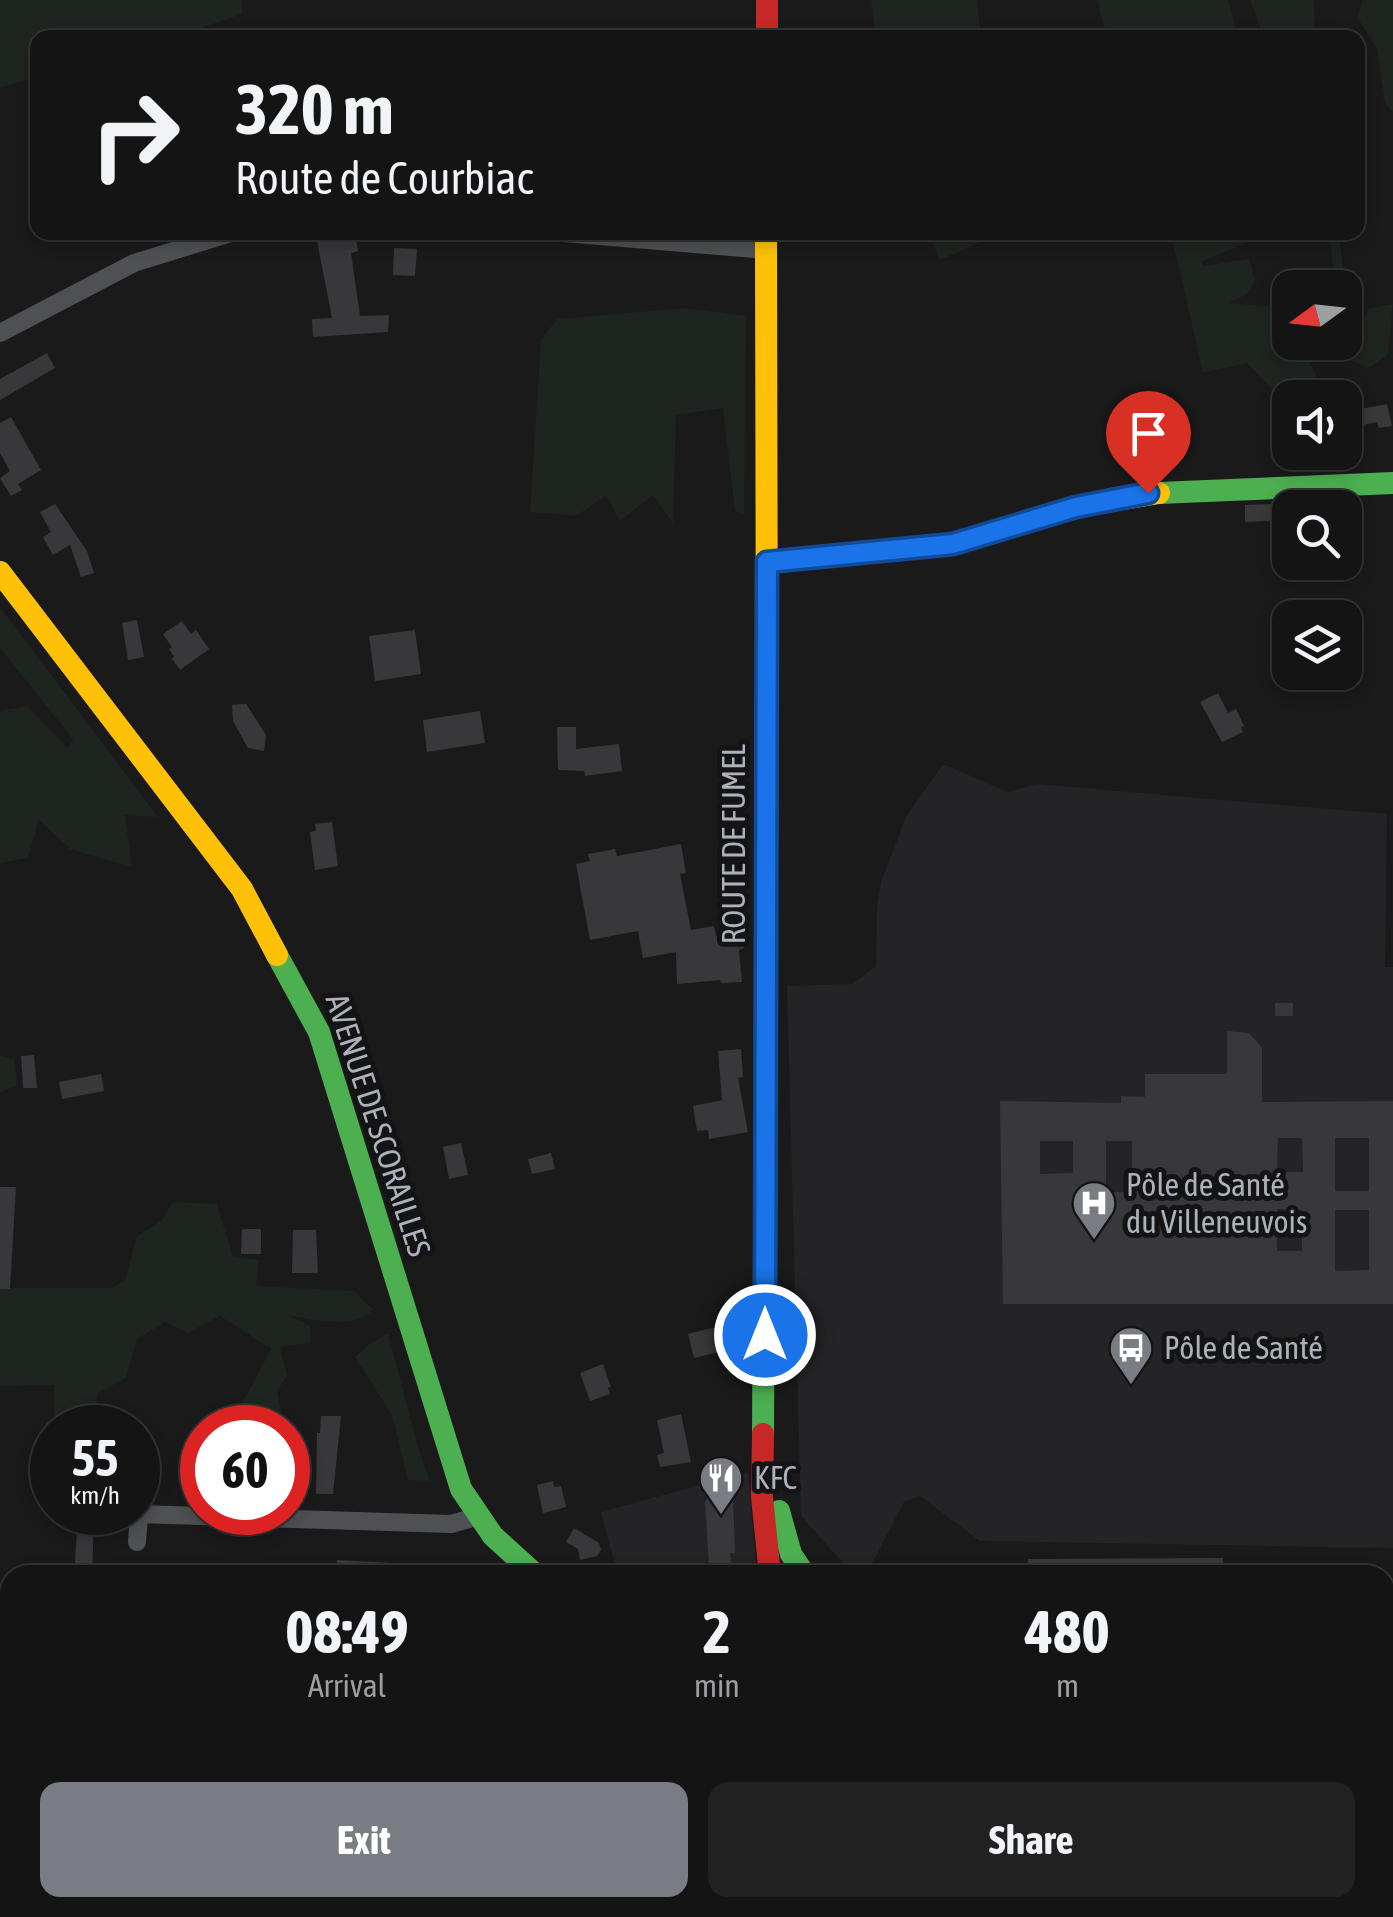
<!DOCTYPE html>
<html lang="en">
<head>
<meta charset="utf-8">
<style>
  :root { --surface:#141414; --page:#212122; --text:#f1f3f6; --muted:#9d9ea0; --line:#333334; --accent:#797c82 }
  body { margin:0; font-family:"Asap Condensed",sans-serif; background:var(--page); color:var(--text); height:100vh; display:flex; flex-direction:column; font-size:38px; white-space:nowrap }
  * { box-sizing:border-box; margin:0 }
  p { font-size:32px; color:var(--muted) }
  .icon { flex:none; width:55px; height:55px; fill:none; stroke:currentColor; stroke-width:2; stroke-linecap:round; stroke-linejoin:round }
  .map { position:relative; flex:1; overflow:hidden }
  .sheet { position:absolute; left:0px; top:1565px; width:1395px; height:352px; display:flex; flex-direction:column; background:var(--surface); border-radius:30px 30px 0 0; box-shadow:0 5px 15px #0003,0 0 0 2px var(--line) }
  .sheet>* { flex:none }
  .top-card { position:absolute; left:30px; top:30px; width:1335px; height:210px; border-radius:20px; box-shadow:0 5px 15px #0003,0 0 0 2px var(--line); background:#141414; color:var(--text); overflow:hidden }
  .needle { width:65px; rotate:255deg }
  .controls { position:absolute; left:1272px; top:270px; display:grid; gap:20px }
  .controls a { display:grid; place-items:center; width:90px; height:90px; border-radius:20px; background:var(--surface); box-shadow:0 5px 15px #0003,0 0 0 2px var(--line); font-size:50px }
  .speed { position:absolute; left:30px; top:1405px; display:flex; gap:20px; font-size:50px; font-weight:700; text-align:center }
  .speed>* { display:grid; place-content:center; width:130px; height:130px; border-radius:50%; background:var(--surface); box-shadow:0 5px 15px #0003,0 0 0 2px var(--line); line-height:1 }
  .speed small { font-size:25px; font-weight:400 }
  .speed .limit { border:15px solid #d22; background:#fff; color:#111 }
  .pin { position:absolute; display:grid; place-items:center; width:85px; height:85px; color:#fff; margin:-102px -42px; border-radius:50% 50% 50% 0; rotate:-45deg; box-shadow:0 0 10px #0007 }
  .pin .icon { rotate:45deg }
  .me { position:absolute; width:110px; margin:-55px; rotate:0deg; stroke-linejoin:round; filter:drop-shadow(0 0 8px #0008) }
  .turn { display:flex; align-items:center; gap:35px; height:210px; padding:0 40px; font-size:45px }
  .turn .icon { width:130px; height:130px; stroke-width:2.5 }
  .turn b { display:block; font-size:70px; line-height:85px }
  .eta { display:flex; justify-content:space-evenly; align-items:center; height:170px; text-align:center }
  .eta b { font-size:60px; font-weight:700; line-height:70px }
  .primary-button { display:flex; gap:20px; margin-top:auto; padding:20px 40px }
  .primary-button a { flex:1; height:115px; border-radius:20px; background:var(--accent); color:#fff; font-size:40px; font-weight:700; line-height:115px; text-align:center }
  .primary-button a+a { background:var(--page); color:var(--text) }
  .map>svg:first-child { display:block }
  .built { fill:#242427 }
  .green { fill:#1e241f }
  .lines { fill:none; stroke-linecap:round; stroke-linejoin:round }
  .stream { stroke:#2e363b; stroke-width:5 }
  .building { fill:#38383a; fill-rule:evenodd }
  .street { stroke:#4e5053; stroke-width:18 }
  .fast { stroke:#4caf50; stroke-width:22 }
  .slow { stroke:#ffc107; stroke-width:22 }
  .jam { stroke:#c62828; stroke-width:22 }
  .route-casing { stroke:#114b97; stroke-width:25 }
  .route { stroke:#1a73e8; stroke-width:18 }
  .labels { text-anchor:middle; stroke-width:10; stroke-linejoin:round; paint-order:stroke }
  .street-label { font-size:32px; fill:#acb1ba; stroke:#141416 }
  .poi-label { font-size:32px; fill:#acb1ba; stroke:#141416; text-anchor:start }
</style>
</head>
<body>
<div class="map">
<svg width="1393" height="1917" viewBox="0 0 1393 1917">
  <rect width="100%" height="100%" fill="#1a1a1a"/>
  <path class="built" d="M943,764L1008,792L1036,784L1387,814L1385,967H1393V1548L980,1541L920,1496L904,1502L866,1575H854L801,1516L787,986L853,984L876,966L877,907L881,882L906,817Z
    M748,1472L756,1567L754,1575H618L601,1512Z
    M984,1908H1166L1167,1917H1025Z"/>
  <path class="green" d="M0,0H242V14L175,37L38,38L37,78L0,87Z
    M871,0H977L981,37H876Z
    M1097,0H1228L1236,27L1228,37H1107Z
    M1250,0H1314L1315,37H1264Z
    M1363,0H1393V112L1385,103L1377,49L1357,17Z
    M928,233H1001L940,260Z
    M1171,233H1209V239L1231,233L1254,234L1250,241L1201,262L1203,266L1249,259L1255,280L1247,294L1229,303L1264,306L1290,304V342H1345V288L1348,317L1362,324L1368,309L1393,304L1388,355L1368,368L1332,352L1307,356L1321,387L1279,397L1247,363L1203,373Z
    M1329,233H1339L1345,288L1335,287Z
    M685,308L746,316L744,515L735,511L723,408L676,415L673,523L653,495L620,521L606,496L576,516L530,512L541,340L557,319Z
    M0,607L158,817L125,815L132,867L70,849L39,820L28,858L0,863V711L27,706L68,748L73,739L0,648Z
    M0,1056L14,1059L17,1085L0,1093Z
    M173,1202L217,1204L233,1257L259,1260L256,1286L355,1291L373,1310C354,1330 314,1319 289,1316L310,1326V1343L280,1347L287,1376L277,1391L284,1427H254L239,1409L271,1349L220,1316L188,1333L165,1322L137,1339L126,1378L97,1394L96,1427H54V1385L0,1386V1288H112L125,1280L137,1236L161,1221Z
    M388,1333L418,1447L430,1481L408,1480L392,1415L355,1357L368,1345Z
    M0,1606L10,1609V1651L0,1649Z
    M1385,1692L1393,1693V1767H1385Z
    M0,1825L10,1828V1908H56L65,1917H0Z
    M181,1908H550L542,1917H167Z"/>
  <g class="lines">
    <path class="stream" d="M720,1908L734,1913
      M206,1917L213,1908"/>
  </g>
  <path class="building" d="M355,232L358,251L351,253L360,316L389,315L388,332L313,337L312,319L332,318L316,236Z
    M394,248L417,249L415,276L393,275Z
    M47,353L55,368L0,400V379Z
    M1387,404L1392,426L1379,428L1377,422L1358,426L1355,410Z
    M11,417L41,470L18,484L22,490L11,496L0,478L10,471L0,453V423Z
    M1318,452H1350L1351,468L1319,470Z
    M1294,503L1295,508H1290V520L1245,522V505Z
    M55,504L87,551L94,573L81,577L70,545L53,555L43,537L51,532L40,512Z
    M137,620L144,657L128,660L122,623Z
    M182,621L191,634L196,630L209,649L180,670L172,659L174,657L169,649L172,647L163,634Z
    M415,630L421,674L375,681L369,636Z
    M1218,693L1228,713L1236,709L1244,726L1241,727L1243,732L1222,742L1200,702Z
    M246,704L266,735L264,751L248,748L233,721L232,705Z
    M480,711L485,743L427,752L423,720Z
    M557,727H576V749L619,744L622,771L585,776L584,771L558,770Z
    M332,822L338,866L315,870L310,832L316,831L315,824Z
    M681,844L686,873L680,874L691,930L714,926L716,936L741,935L744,948L739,950L742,982L721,983L720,980L677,984L676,952L643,958L638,931L590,940L576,864L590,861L588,854L615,849L617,856Z
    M1275,1003H1293V1016H1275Z
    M1227,1031L1249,1033L1262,1048V1102L1393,1101V1304H1003L1000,1101L1121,1103V1096L1145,1097V1074H1227ZM1278,1138H1302L1303,1172H1277ZM1335,1138H1369V1191H1335ZM1040,1141H1073V1173L1040,1174ZM1106,1141H1132V1192H1106ZM1277,1209L1302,1210V1251H1277ZM1335,1210H1369V1270L1335,1271Z
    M741,1049L743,1077L738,1078L748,1132L709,1139L708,1130L697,1131L693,1106L722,1100L718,1051Z
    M34,1055L37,1088H23L21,1056Z
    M101,1074L104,1091L62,1099L59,1082Z
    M461,1143L468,1175L449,1179L443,1147Z
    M551,1153L555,1169L532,1174L528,1159Z
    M0,1187H16L10,1289H0Z
    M242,1229H261V1254H241Z
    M293,1230H316L318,1273H292Z
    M716,1327L720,1352L694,1358L688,1334Z
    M603,1364L611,1387L608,1388L610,1394L590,1401L580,1373Z
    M681,1414L691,1462L660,1467L657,1455L664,1453L657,1420Z
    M321,1416H341L333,1494H316L317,1433H320Z
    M553,1481L554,1487L561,1486L566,1507L543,1513L537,1485Z
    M712,1491H729V1495H733L735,1553H730L731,1566L709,1567L705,1502Z
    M70,1516L94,1518L92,1575H74L77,1531H70Z
    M574,1528L599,1543L601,1550L597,1556L580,1560L578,1549L566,1542Z
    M1223,1558V1575H1028V1559Z
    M337,1560L391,1563L390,1575H337Z"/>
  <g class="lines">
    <path class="street" d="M552,232L766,250
      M0,333L134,263L234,232
      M137,1542L139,1514L451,1524L476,1517
      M1385,1675H1393
      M0,1817L10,1816
      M762,1917V1908"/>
    <path class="fast" d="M1159,493L1393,483
      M277,955L319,1032L461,1489L493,1536L536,1575
      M763,1434L767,735
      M779,1511L791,1554L805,1575
      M826,1908L827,1917"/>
    <path class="slow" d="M766,232L767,735
      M767,562L953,544L1075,507L1159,493
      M0,572L242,889L277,955"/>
    <path class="jam" d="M767,0V38
      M763,1434L762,1497L770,1575"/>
  </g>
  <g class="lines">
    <g class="route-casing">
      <path id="route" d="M765,1335L767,562L953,544L1076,507L1148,493"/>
    </g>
    <use href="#route" class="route"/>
  </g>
  <defs>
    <g id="hospital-pin" transform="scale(2.25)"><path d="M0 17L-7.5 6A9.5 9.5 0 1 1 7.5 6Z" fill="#797c82" stroke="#141416"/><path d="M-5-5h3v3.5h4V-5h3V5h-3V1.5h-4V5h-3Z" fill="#fff"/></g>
    <g id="bus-pin" transform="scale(2.25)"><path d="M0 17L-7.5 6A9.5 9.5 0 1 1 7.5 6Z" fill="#797c82" stroke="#141416"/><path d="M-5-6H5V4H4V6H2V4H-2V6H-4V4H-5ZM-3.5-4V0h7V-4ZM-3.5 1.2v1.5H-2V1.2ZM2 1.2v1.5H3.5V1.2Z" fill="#fff"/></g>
    <g id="restaurant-pin" transform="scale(2.25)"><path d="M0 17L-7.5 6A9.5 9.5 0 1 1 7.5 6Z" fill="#797c82" stroke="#141416"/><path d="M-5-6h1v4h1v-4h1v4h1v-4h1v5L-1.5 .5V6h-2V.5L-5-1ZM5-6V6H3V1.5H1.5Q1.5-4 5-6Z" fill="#fff"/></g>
  </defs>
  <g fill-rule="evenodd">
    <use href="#hospital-pin" x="1094" y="1203"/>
    <use href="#bus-pin" x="1131" y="1348"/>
    <use href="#restaurant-pin" x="721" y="1478"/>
  </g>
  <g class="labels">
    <g class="street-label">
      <text transform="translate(734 844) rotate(-90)" y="11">ROUTE DE FUMEL</text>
      <text transform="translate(378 1125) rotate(72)" y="11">AVENUE DE SCORAILLES</text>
    </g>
    <g class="poi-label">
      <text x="1126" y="1196">Pôle de Santé<tspan x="1126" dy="37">du Villeneuvois</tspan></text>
      <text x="1164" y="1359">Pôle de Santé</text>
      <text x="754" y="1489">KFC</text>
    </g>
  </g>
</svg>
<div class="controls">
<a><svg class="needle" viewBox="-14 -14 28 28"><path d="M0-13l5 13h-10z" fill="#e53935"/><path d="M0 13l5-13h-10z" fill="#9d9ea0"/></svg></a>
<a><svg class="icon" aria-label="sound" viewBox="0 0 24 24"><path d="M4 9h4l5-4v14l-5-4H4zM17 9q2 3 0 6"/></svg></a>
<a><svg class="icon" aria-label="search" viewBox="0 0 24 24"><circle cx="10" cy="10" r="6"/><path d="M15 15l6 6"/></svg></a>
<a><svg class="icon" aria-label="layers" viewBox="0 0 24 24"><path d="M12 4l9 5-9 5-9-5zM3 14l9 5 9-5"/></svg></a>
</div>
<div class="speed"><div>55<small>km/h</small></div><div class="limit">60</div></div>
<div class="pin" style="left:1148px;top:493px;background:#d93025"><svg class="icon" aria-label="arrive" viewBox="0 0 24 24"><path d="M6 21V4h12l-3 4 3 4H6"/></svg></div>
<svg class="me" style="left:765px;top:1335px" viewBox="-20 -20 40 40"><circle r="17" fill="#1a73e8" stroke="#fff" stroke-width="3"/><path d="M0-11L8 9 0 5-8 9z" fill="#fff"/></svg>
<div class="top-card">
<div class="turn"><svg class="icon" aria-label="right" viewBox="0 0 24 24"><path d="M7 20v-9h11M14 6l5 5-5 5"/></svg><div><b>320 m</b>Route de Courbiac</div></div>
</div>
<section class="sheet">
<div class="eta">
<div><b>08:49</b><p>Arrival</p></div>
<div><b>2</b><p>min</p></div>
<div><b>480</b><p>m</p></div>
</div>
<div class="primary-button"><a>Exit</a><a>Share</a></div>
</section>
</div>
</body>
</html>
